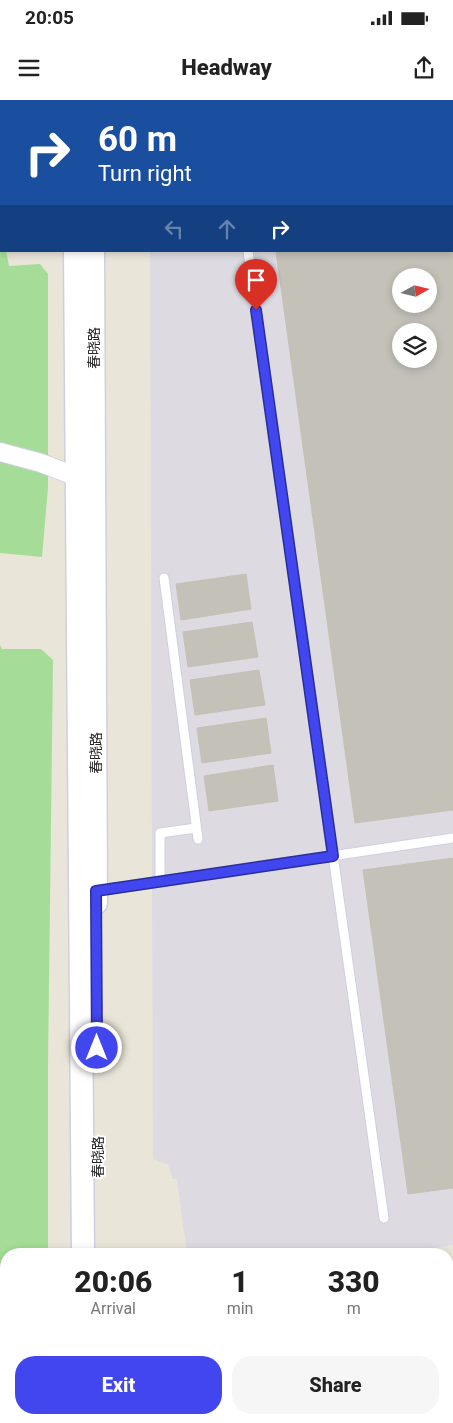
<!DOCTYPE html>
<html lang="en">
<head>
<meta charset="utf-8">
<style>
  :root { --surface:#fff; --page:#f6f6f6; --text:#222; --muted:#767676; --accent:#4146ef }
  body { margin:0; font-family:Roboto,"Noto Sans SC",sans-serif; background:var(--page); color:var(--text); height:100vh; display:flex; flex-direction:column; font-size:19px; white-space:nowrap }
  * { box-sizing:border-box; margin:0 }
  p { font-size:16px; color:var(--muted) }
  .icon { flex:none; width:28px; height:28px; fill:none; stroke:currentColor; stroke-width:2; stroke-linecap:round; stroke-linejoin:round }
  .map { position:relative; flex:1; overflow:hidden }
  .sheet { position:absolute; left:0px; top:1148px; width:454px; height:176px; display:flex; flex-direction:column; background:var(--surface); border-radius:20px 20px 0 0; box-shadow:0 2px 8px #0003 }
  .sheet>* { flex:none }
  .hud { position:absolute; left:0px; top:0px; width:454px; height:152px; box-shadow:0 2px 8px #0003; background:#1a4fa0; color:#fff; overflow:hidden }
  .needle { width:32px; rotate:82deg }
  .fabs { position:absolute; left:392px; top:168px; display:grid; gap:10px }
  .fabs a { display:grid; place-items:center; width:45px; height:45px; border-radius:50%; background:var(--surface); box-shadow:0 2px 8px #0003; font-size:25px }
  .pin { position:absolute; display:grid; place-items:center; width:42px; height:42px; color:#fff; margin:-51px -21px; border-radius:50% 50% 50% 0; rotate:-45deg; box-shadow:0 0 5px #0007 }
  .pin .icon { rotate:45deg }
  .me { position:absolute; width:55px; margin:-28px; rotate:0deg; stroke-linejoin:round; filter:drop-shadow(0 0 4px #0008) }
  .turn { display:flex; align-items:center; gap:18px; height:105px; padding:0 15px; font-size:22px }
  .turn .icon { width:65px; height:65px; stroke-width:2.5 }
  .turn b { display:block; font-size:35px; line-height:42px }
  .lanes { display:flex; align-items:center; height:48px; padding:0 15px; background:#0003; justify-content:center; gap:25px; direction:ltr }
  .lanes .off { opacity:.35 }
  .eta { display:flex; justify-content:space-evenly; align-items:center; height:85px; text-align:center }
  .eta b { font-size:30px; font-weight:800; line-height:35px }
  .button { display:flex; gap:10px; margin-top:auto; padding:10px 15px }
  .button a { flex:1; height:58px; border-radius:20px; background:var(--accent); color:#fff; font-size:20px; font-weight:800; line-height:58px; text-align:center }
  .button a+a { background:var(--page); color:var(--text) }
  .status { display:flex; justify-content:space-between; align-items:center; height:35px; padding:0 25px; background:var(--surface); direction:ltr }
  .status svg { height:14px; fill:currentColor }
  header { display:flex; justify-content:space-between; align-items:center; height:65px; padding:0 15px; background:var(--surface); font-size:22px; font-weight:800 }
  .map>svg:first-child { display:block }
  .industrial { fill:#dddae2; fill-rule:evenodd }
  .green { fill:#a5dd98 }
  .building { fill:#c4c1b9; stroke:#c4c1b3; fill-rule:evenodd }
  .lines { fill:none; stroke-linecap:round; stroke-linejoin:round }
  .service-casing { stroke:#cfcfe0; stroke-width:11 }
  .minor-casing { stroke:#cfcfe0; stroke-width:20 }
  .tertiary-casing { stroke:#cfcfe0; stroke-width:25 }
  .secondary-casing { stroke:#cfcfe0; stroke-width:28 }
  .path { stroke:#c7c7c7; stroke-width:3; stroke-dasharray:4 2.5; stroke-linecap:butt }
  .service { stroke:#fff; stroke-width:9 }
  .minor { stroke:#fff; stroke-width:18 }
  .tertiary { stroke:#fff; stroke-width:22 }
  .secondary { stroke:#fff; stroke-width:25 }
  .route-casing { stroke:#2a2e9b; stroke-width:12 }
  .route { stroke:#4146ef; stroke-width:9 }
  .labels { text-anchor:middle; stroke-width:4; stroke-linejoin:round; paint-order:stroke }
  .street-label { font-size:14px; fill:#272727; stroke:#fff }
</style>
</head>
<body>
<div class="status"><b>20:05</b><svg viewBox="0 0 49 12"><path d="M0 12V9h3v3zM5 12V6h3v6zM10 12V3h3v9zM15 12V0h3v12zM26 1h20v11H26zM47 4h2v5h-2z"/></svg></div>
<header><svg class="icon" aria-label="menu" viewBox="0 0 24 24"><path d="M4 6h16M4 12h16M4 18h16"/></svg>Headway<svg class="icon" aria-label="share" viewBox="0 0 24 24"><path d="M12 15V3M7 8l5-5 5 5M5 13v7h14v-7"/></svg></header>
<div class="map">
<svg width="453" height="1323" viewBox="0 0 453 1323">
  <rect width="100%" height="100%" fill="#e9e5d9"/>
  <path class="industrial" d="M453,58V1145L393,1154H187L177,1079H173L168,1065L153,1059L150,151H452ZM401,176H429V204H401ZM401,231H429V259H401Z"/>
  <path class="green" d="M210,0H370L202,1Z
    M0,104L1,151H6L9,166L40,164L48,174V388L42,457L0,453Z
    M0,545L2,549H41L53,560L48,966V1154H6V1250H0Z
    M6,1317L47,1318V1323H0V1318Z"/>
  <path class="building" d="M453,109V710L355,723L276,151H452ZM401,176H429V204H401ZM401,231H429V259H401Z
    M246,474L251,509L181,520L176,484Z
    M252,522L258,557L188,567L183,532Z
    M259,570L265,605L195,615L190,580Z
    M266,618L271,653L202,663L197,628Z
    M273,665L278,701L209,711L204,676Z
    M453,758V1088L408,1094L363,770Z"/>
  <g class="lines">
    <g class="service-casing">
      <path id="service" d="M248,151L384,1118
        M164,478L198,739
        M160,782V733L196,728
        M96,791L453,738"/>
    </g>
    <g class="minor-casing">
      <path id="minor" d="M0,352L41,363L77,377"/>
    </g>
    <g class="tertiary-casing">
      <path id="tertiary" d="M74,0V1
        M75,151L83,1154
        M93,151L96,803
        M84,1318V1323
        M100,1318V1323"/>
    </g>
    <g class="secondary-casing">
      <path id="secondary" d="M93,1L101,0
        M452,6H453"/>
    </g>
    <path class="path" d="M452,38H453"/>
    <use href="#service" class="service"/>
    <use href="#minor" class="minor"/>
    <use href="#tertiary" class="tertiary"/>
    <use href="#secondary" class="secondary"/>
  </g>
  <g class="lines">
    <g class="route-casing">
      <path id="route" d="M97,948L96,791L333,756L256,210"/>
    </g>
    <use href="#route" class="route"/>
  </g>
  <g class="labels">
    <g class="street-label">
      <text transform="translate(94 248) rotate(-90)" y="5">春晓路</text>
      <text transform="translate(96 653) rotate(-90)" y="5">春晓路</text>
      <text transform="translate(98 1057) rotate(-90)" y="5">春晓路</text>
    </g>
  </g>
</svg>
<div class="fabs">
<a><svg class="needle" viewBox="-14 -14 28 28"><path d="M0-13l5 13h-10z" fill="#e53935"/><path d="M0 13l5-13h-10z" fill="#767676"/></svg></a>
<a><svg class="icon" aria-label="layers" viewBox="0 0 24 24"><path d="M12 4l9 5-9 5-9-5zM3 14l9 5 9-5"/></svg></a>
</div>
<div class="pin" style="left:256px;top:210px;background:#d93025"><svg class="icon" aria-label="arrive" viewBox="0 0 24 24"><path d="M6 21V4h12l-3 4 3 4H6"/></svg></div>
<svg class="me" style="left:97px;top:948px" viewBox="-20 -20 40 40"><circle r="17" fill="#4146ef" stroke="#fff" stroke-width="3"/><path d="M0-11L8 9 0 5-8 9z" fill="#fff"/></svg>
<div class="hud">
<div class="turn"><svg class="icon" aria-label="right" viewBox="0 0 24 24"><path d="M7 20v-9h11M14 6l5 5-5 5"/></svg><div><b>60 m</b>Turn right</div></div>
<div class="lanes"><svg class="icon off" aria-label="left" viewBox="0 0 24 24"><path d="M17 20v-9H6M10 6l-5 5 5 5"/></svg><svg class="icon off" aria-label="ahead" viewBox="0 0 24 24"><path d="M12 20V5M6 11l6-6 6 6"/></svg><svg class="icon" aria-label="right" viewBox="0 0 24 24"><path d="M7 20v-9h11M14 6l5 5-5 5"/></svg></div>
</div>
<section class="sheet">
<div class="eta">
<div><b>20:06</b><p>Arrival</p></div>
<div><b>1</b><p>min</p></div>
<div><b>330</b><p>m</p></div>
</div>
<div class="button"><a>Exit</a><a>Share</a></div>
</section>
</div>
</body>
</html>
